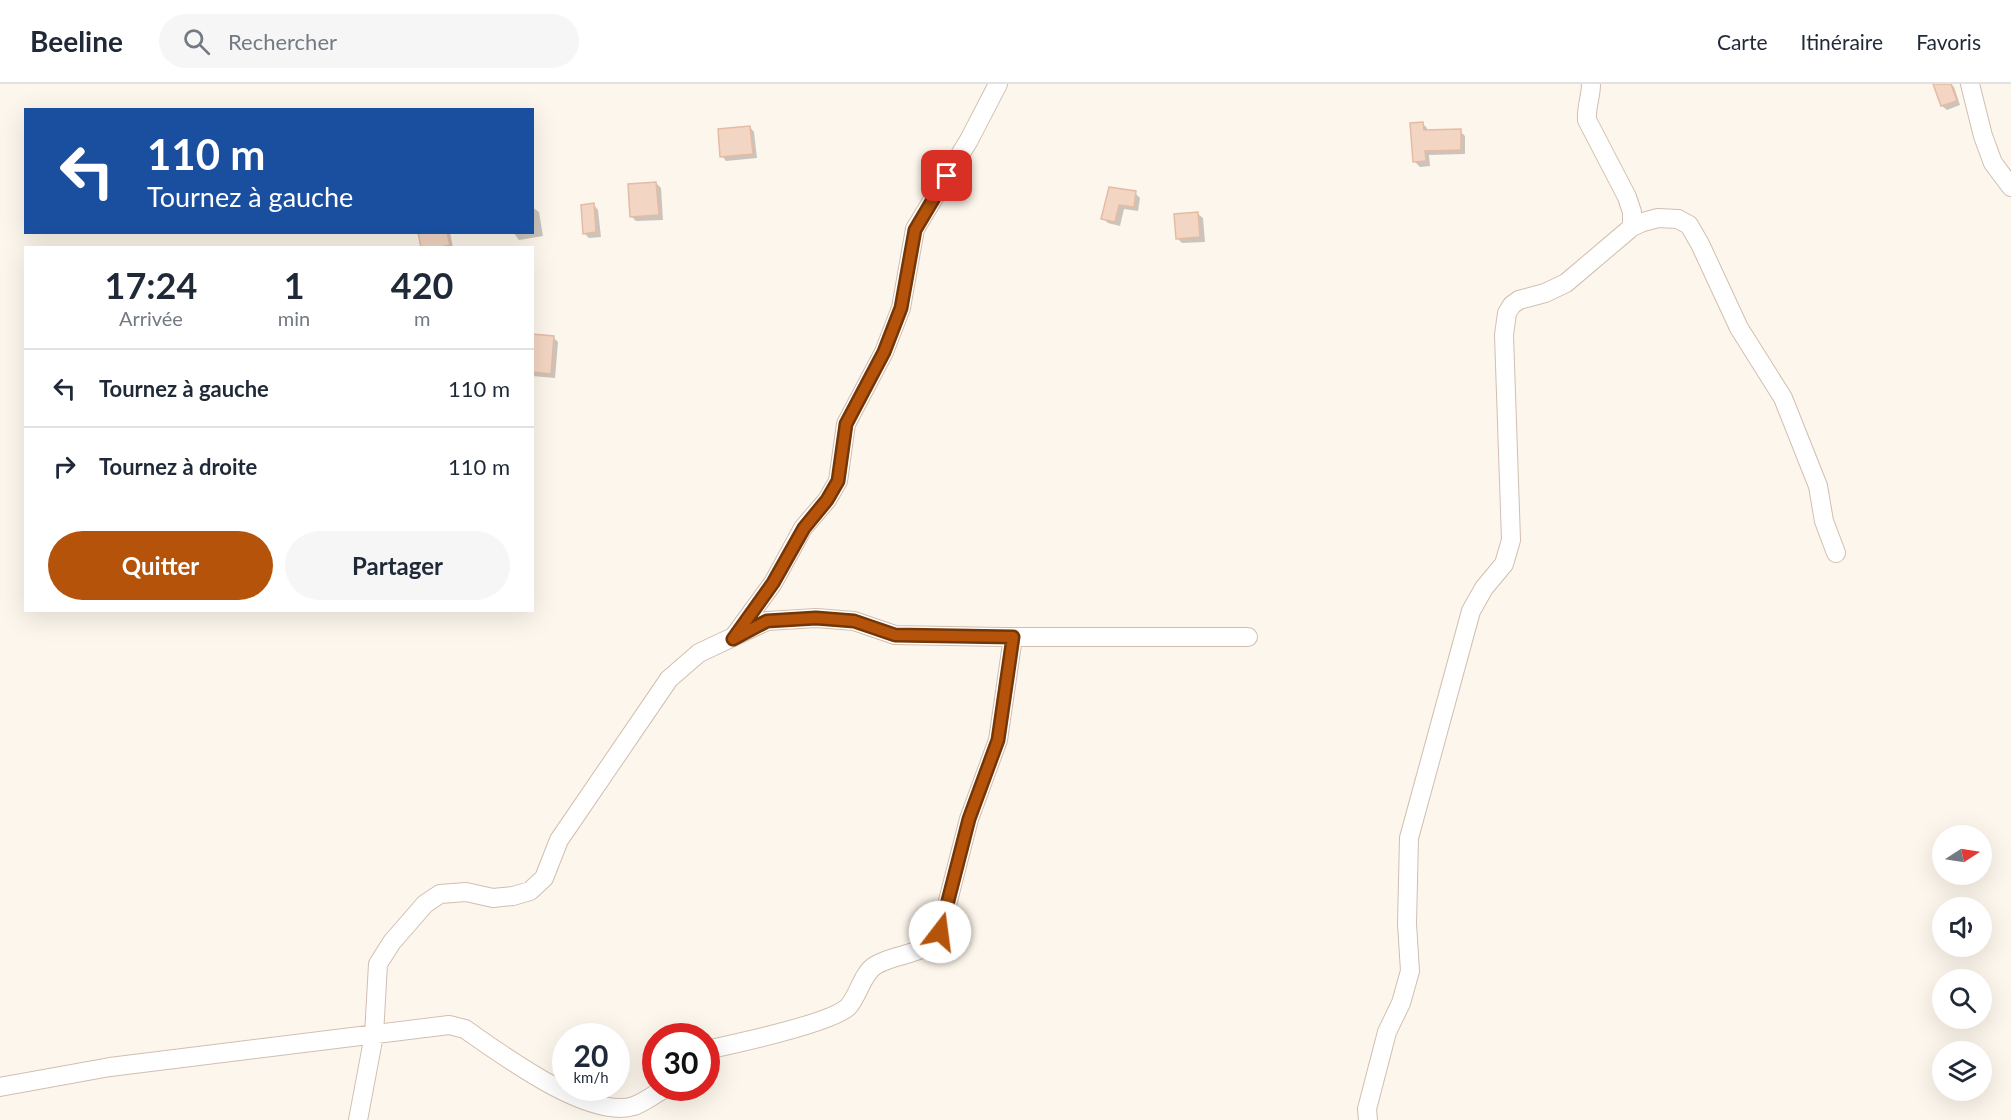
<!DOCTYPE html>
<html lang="fr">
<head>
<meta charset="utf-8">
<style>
  :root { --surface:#fff; --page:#f6f6f7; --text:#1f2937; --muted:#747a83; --line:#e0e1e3; --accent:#b45309 }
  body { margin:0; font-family:Lato,sans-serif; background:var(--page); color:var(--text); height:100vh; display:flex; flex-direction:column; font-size:22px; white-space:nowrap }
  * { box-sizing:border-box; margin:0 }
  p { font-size:20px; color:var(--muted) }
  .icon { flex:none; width:33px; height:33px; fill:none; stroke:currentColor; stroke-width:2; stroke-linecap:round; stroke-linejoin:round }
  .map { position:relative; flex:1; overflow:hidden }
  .side { position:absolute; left:24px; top:162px; width:510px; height:366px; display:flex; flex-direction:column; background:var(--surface); border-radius:0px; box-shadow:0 6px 24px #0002 }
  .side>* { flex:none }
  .banner { position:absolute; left:24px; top:24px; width:510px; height:126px; border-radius:0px; box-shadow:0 6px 24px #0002; background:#1a4fa0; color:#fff; overflow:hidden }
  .needle { width:39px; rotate:78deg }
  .tools { position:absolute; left:1932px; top:741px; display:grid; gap:12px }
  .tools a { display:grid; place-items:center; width:60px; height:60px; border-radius:50%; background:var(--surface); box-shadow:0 6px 24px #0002; font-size:30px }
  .speed { position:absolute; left:552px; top:939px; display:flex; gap:12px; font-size:30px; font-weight:700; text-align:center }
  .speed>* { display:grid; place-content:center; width:78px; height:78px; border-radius:50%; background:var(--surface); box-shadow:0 6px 24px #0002; line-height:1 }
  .speed small { font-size:15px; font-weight:400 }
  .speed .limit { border:9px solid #d22; background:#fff; color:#111 }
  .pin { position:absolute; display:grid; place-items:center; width:51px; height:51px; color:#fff; margin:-26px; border-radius:12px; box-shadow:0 3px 9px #0006 }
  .me { position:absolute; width:66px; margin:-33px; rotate:15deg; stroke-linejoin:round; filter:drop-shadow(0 0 4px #0008) }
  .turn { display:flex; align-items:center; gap:21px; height:126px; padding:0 24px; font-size:27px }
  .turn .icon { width:78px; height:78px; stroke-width:2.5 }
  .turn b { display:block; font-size:42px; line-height:51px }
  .eta { display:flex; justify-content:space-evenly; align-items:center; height:102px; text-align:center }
  .eta b { font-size:36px; font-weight:700; line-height:42px }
  .action { display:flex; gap:12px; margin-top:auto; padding:12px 24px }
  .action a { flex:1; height:69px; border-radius:36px; background:var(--accent); color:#fff; font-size:24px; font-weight:700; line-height:69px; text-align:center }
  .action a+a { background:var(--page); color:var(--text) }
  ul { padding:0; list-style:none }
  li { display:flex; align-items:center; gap:18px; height:78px; padding:0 24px; border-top:2px solid var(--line) }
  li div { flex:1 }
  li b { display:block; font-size:22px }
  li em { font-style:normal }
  header { display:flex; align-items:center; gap:36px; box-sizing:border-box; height:84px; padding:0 30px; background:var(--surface); border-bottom:2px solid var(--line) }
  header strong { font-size:28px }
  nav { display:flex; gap:33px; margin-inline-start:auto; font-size:21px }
  .search { width:420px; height:54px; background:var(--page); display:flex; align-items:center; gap:15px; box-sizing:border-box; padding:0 21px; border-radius:33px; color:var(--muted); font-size:22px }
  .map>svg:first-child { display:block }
  .shadow { fill:#0003 }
  .building { fill:#f3d5c3; stroke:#e6bba3; stroke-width:1.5 }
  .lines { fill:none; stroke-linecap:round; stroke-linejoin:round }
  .street-casing { stroke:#d1beb0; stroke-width:20 }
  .street { stroke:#fff; stroke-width:18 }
  .route-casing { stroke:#753606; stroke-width:15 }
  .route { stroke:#b45309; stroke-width:10 }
</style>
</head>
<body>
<header>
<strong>Beeline</strong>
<div class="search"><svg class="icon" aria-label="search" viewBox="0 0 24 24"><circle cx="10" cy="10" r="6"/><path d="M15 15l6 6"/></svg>Rechercher</div>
<nav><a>Carte</a><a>Itinéraire</a><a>Favoris</a></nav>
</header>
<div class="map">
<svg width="2011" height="1036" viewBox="0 0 2011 1036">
  <rect width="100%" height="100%" fill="#fdf6ec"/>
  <path class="shadow" d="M1944,0H1951L1954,3L1960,21L1947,26L1942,22Z
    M1422,39L1427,44V47H1460L1465,52V70L1429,71L1430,82L1420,83L1415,78Z
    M750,43L754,48L757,74L726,77L722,72Z
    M656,99L661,104L663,136L636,137L632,133Z
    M1110,105L1135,109L1140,114L1138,127L1124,125L1120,142L1108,139L1103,134Z
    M594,121L598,126L601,153L589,154L584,149Z
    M532,123L539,128L543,152L519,156L513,148H532Z
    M1198,130L1203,134L1205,158L1182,159L1177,154Z
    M419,148H450L453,164H422Z
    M532,251L553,253L558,258L555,294L532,292Z"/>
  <path class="building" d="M1933,0H1951L1957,17L1941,22Z
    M1423,38L1424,46L1461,45V66L1425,67L1426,77L1413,78L1410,39Z
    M750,42L753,70L720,73L718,45Z
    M656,98L659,131L630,133L628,100Z
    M1109,103L1136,107L1134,123L1119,121L1115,138L1101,135Z
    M594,119L596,148L583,150L581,121Z
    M1198,128L1200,153L1176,155L1174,130Z
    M418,148H447L450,161L437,164H421Z
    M532,250L554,252L551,290L532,288Z"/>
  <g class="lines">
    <g class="street-casing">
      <path id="street" d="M1970,0L1983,52L1993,79L2011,103
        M1632,143L1643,138L1658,134L1678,135L1689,141L1700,160L1739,244L1783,314L1818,402L1824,437L1836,469
        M735,551L773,499L803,444L827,416L838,397L846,340L884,268L901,224L915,145L969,56L998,0
        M706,966C734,960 831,939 848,923C859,911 862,889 876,881C901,867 922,874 940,848L969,735L998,656L1013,553
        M0,1003L110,983L449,941L465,945C501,970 589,1036 634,1022C645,1018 656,1009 666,1004
        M358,1036L374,951L378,880L392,858L425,820L440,810L466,808L493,814L513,812L530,807L544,794L559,756L669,595L699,569L767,537L816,534L854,537L895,551L1002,553H1248
        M1368,1036L1367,1025L1387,948L1401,919L1410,887L1407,840L1409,754L1471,527L1484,504L1504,480L1511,456L1504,251L1507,229L1512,221L1519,216L1545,209L1566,199L1632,143V128L1627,113L1587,36C1586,23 1591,13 1591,0"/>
    </g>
    <use href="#street" class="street"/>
  </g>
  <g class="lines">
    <g class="route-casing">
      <path id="route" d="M940,848L969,735L998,656L1013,553L895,551L854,537L816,534L767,537L733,555L773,499L804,444L827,416L838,397L846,340L884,268L901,224L915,146L947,92"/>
    </g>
    <use href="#route" class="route"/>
  </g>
</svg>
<div class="tools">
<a><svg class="needle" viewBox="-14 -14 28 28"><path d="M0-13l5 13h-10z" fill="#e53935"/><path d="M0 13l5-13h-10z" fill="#747a83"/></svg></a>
<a><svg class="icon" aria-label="sound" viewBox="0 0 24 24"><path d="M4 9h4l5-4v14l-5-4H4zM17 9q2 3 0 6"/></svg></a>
<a><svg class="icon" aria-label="search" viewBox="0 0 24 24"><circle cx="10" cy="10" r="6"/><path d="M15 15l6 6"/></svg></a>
<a><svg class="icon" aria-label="layers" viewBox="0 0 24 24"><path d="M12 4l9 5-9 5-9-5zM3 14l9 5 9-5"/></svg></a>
</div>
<div class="speed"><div>20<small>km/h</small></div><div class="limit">30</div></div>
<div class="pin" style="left:947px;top:92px;background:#d93025"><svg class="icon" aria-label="arrive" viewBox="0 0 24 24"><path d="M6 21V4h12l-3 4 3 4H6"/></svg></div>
<svg class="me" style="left:940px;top:848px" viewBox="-20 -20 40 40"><circle r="19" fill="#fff"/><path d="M0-13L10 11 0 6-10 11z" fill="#b45309"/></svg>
<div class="banner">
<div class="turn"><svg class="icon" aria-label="left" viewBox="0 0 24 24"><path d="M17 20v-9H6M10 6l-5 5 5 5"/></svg><div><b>110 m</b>Tournez à gauche</div></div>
</div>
<section class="side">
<div class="eta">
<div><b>17:24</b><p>Arrivée</p></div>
<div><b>1</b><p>min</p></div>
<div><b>420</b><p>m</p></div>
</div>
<ul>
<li><svg class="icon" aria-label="left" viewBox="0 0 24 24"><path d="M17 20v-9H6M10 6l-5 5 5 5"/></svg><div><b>Tournez à gauche</b></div><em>110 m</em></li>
<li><svg class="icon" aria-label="right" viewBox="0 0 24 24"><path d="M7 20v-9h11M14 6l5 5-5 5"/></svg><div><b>Tournez à droite</b></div><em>110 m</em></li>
</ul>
<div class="action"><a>Quitter</a><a>Partager</a></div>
</section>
</div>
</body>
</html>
